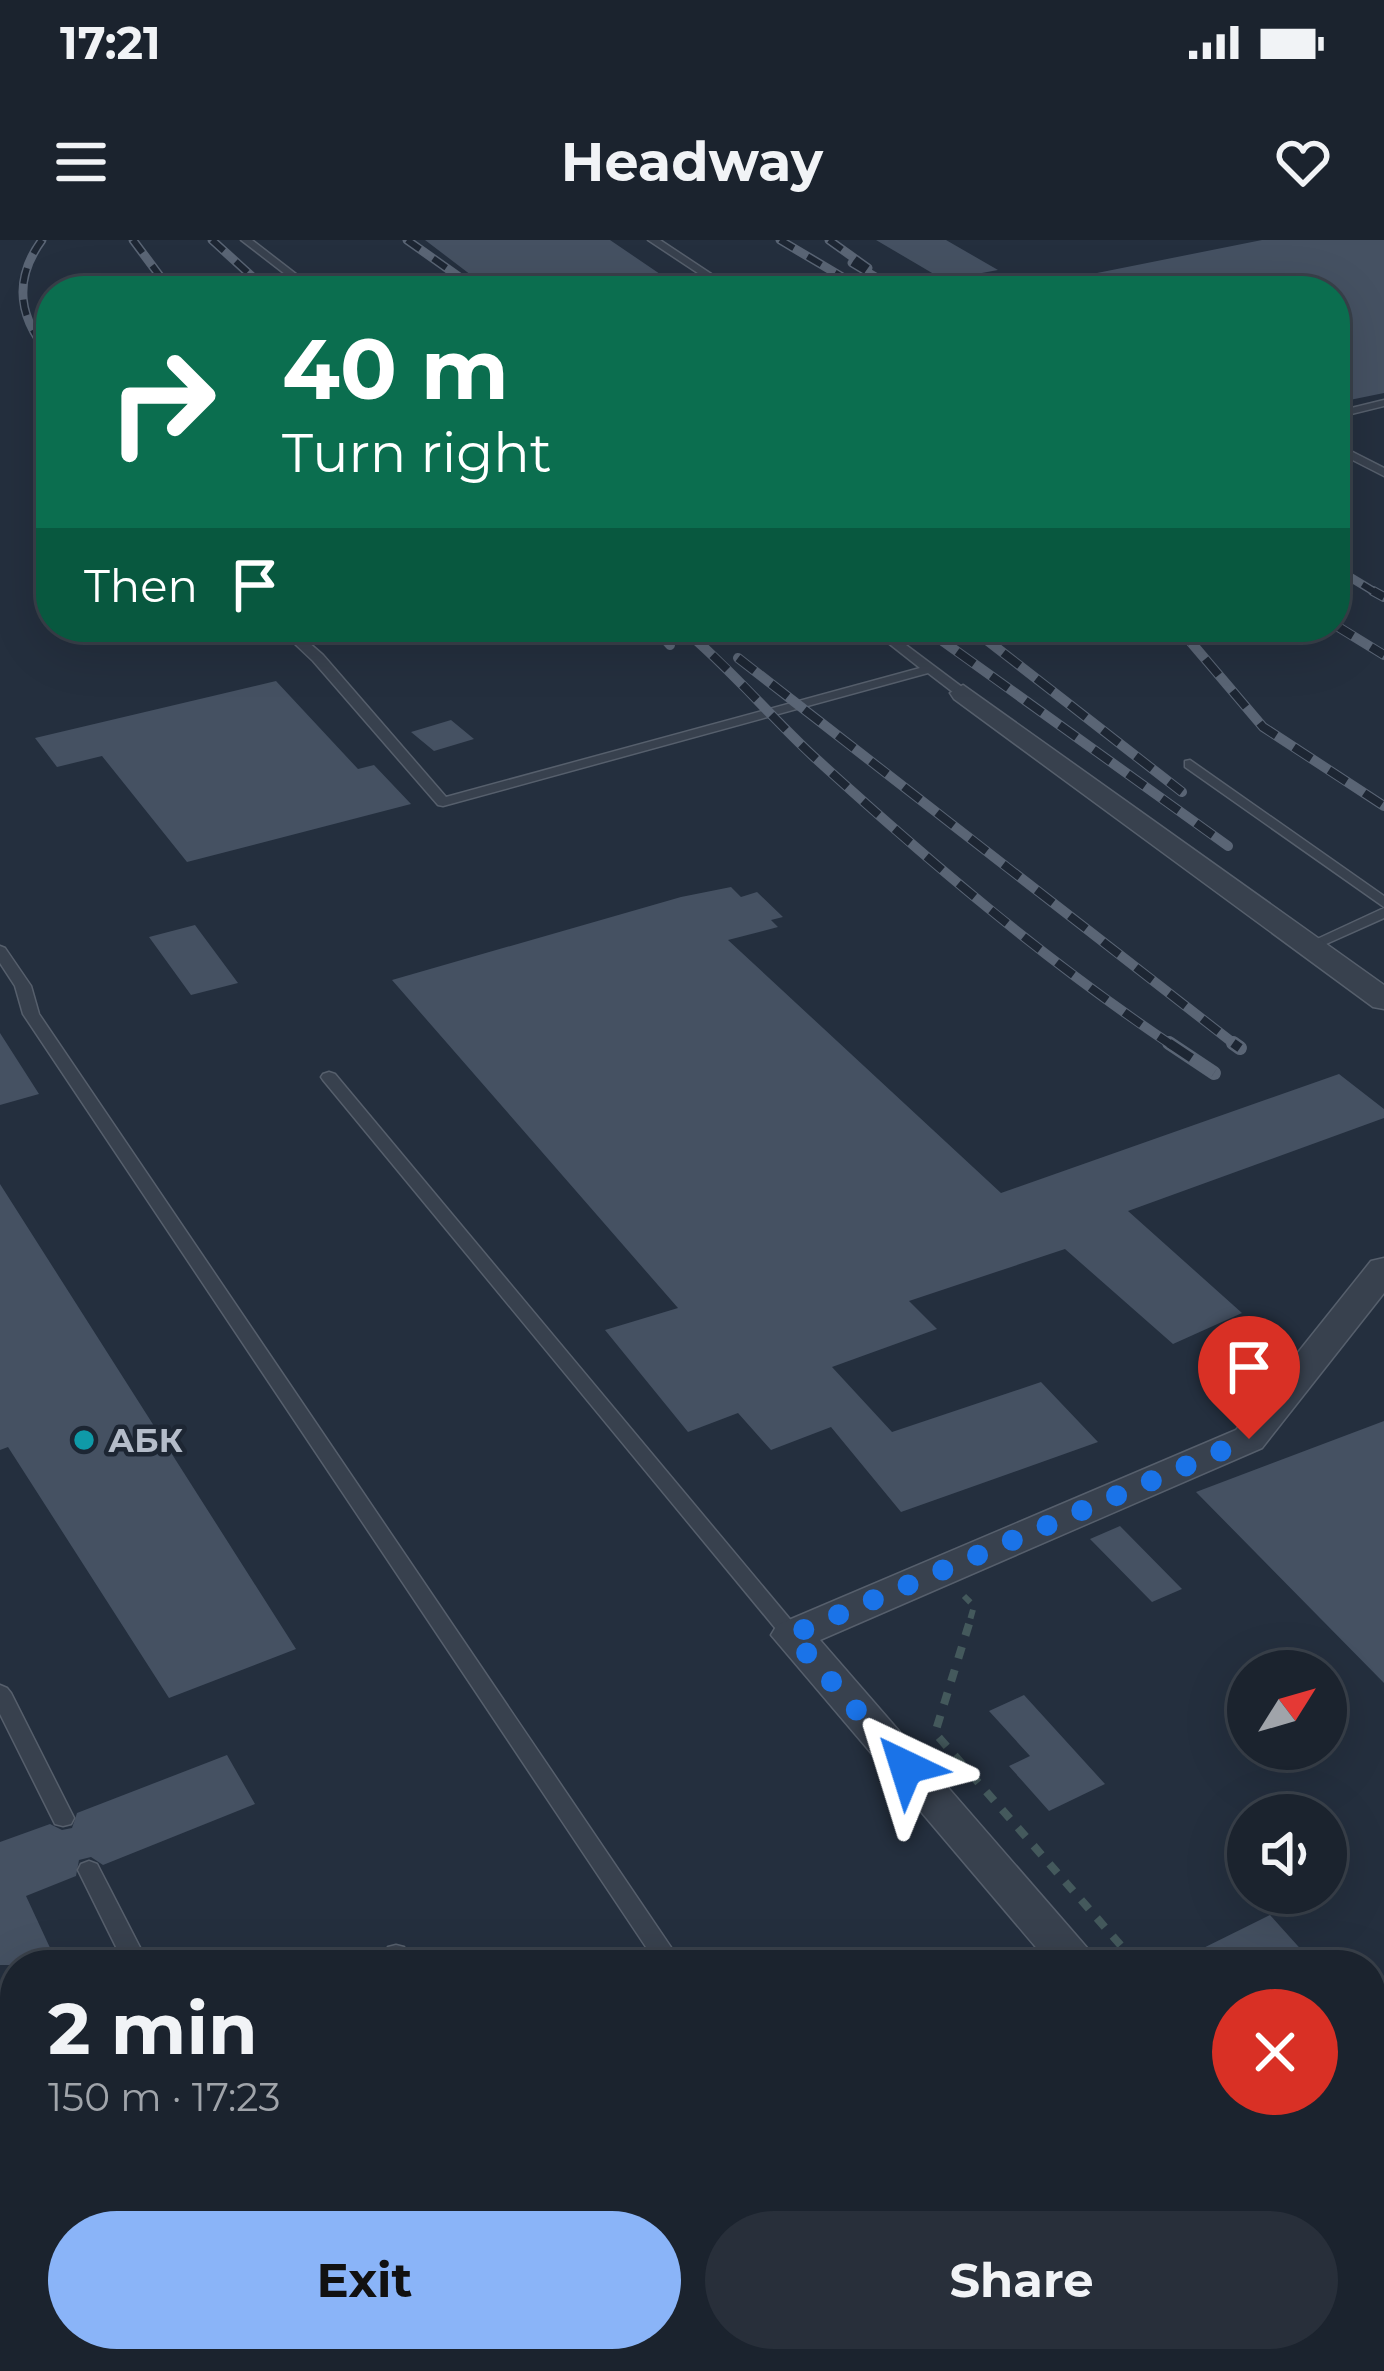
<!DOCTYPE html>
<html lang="en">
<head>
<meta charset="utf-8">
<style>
  :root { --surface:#1b232e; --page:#282f3a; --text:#f1f3f6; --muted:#a0a4aa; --line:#39404a; --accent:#8ab4f8 }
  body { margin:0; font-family:Montserrat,sans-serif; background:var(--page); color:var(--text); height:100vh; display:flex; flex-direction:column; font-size:45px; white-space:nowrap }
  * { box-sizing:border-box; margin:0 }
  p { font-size:39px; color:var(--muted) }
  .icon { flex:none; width:66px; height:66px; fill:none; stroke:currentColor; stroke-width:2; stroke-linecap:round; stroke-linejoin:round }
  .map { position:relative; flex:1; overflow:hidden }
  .panel { position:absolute; left:0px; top:1710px; width:1386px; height:423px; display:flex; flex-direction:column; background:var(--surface); border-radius:48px 48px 0 0; box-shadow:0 12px 48px #0002,0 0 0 3px var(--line) }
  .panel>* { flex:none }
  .banner { position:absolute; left:36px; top:36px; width:1314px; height:366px; border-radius:48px; box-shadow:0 12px 48px #0002,0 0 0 3px var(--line); background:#0b6e4f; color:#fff; overflow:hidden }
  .needle { width:78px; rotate:53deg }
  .fabs { position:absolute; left:1227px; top:1410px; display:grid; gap:24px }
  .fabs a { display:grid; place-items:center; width:120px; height:120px; border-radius:50%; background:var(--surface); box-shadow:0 12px 48px #0002,0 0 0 3px var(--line); font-size:60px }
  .pin { position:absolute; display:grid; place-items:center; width:102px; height:102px; color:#fff; margin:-123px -51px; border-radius:50% 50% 50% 0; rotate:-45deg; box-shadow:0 0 12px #0007 }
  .pin .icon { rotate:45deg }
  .me { position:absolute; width:132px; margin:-66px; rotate:319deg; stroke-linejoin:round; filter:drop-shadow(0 0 9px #0008) }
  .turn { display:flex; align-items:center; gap:42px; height:252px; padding:0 48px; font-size:54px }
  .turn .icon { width:156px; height:156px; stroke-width:2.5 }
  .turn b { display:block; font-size:84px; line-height:102px }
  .then { display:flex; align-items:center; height:114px; padding:0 48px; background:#0003; gap:24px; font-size:45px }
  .round { display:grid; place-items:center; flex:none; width:126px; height:126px; border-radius:63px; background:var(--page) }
  .overview { display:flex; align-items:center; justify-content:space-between; height:204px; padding:0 48px }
  h1 { font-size:72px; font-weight:700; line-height:90px }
  .action { display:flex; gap:24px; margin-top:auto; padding:24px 48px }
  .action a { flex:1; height:138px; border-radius:72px; background:var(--accent); color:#111; font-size:48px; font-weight:700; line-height:138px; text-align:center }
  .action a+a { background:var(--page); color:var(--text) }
  .status { display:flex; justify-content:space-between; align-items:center; height:84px; padding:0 60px; background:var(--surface); direction:ltr }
  .status svg { height:33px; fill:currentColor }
  header { display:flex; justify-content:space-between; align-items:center; height:156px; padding:0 48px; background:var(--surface); font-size:54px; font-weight:700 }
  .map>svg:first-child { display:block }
  .building { fill:#455162 }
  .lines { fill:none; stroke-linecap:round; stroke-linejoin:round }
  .lane-casing { stroke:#565f6c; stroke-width:3 }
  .street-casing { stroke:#565f6c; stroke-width:3 }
  .path-far1 { stroke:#44595c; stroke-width:6; stroke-dasharray:9 9; stroke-linecap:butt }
  .path { stroke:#44595c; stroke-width:8; stroke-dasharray:12 12; stroke-linecap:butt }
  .lane { fill:#38414e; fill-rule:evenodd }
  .street { fill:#38414e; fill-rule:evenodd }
  .rail-far2-casing { stroke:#5a6575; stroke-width:9 }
  .rail-far1-casing { stroke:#5a6575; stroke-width:10 }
  .rail-casing { stroke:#5a6575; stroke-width:14 }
  .rail-far2 { stroke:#1d2633; stroke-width:6; stroke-dasharray:16; stroke-linecap:butt }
  .rail-far1 { stroke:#1d2633; stroke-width:8; stroke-dasharray:21; stroke-linecap:butt }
  .rail { stroke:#1d2633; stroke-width:9; stroke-dasharray:27; stroke-linecap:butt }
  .route { stroke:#1a73e8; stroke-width:21; stroke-dasharray:0 37.8 }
  .culture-dot { fill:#0f9aa8; stroke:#1d2633; stroke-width:4.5 }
  .labels { text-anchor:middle; stroke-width:9; stroke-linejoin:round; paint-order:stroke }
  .poi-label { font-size:33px; font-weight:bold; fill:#b4bcc9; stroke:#1d2633; text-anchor:start }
</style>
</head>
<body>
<div class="status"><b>17:21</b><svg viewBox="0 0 49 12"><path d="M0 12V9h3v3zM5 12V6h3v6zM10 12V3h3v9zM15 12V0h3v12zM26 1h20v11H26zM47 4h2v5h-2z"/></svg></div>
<header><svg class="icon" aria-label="menu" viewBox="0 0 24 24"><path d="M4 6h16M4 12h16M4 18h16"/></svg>Headway<svg class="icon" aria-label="heart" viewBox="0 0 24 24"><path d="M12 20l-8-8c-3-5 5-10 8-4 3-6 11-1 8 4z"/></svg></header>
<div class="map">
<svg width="1384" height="2131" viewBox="0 0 1384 2131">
  <rect width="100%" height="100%" fill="#242f3e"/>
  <path class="building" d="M425,0H610L685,51H492Z
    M876,0H946L998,30L944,40Z
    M1262,0H1384V153L1335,163V51H1068L1067,39Z
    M276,441L358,529L374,525L411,564L187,622L102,516L57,527L35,498Z
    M451,480L474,499L434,511L411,492Z
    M731,647L741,657L757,652L783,677L771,680L778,687L728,700L1001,953L1339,834L1384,869V878L1128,971L1242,1073L1173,1104L1065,1009L909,1061L937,1089L832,1127L892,1192L1041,1142L1098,1202L901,1272L831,1187L771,1210L738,1173L688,1192L605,1090L678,1068L392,740L681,657Z
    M195,685L238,743L191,755L149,697Z
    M0,793L39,854L0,865Z
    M0,944L296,1409L169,1458L8,1207L0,1210Z
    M1384,1181V1443L1196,1252Z
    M1120,1286L1182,1349L1152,1362L1090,1299Z
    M1024,1455L1105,1544L1049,1571L1009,1526L1030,1516L989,1471Z
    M227,1515L255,1564L103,1625L91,1617L79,1620L76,1636L26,1656L58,1725H0V1602L50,1584L62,1590L72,1588L77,1573Z
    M1270,1675L1315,1725H1169Z"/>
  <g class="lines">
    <g class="lane-casing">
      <path id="lane" d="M241,0H252L318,51H307Z
        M648,0H660L737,51H725Z
        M1384,160V166L1335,178V172Z
        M1335,203L1384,228V236L1335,211Z
        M277,387H291L323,415L446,557L920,428L868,387H882L970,453L963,457L958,456L928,433L443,566L438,565L313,421Z
        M1190,520L1384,656V667L1185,527V521Z
        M1384,668V678L1315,709H1305L1302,706Z
        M0,706L5,708L31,746L39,774L683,1725H658L23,774L15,746L0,723Z
        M329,832L335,834L799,1390L802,1395L799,1400H785L323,840L321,837L323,834Z
        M0,1445L7,1448L11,1453L74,1578L71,1584L63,1586L55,1584L0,1474Z
        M89,1621L97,1624L149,1725H125L78,1630L81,1624Z
        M396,1705L404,1707L415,1725H391L384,1714L388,1707Z
        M221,2118H260C251,2131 226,2131 208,2131L212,2122Z
        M617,2118H644L650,2131H623Z
        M803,2118H842C834,2131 809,2131 791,2131L795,2122Z
        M916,2118H944L950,2131H922Z"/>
    </g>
    <g class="street-casing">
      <path id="street" d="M963,445L1384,745V769L1373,767L954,459L950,453Z
        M1384,1018V1053L1262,1208L820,1400L1102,1725H1051L771,1395L777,1385L1236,1190L1371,1021Z
        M1371,2038L1384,2043V2099L1371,2095Z"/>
    </g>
    <path class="path-far1" d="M964,1356L974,1366L968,1387"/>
    <path class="path" d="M969,1384L935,1493L1138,1725
      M1371,1990L1384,2004
      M867,2118L875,2131"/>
    <use href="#lane" class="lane"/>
    <use href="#street" class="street"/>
    <g class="rail-far2-casing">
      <path id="rail-far2" d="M42,0C12,41 19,79 51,116
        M133,0L171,51
        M212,0L268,51
        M407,0L479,51
        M780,0L866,51
        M829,0L868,28
        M852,23L899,51
        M1335,328L1378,354"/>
    </g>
    <g class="rail-far1-casing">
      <path id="rail-far1" d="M1373,351L1384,357
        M1335,385L1384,415
        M654,387L670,405
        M681,387C729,427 768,474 813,516C926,619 1046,721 1173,806
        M923,387L1228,606
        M970,387L1182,552
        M1178,387L1263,487L1384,566
        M738,418L1237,806"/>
    </g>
    <g class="rail-casing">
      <path id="rail" d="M1169,803L1214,833
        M1233,803L1240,808"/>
    </g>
    <use href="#rail-far2" class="rail-far2"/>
    <use href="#rail-far1" class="rail-far1"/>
    <use href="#rail" class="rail"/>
  </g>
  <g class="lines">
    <path class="route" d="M906,1527L791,1395L1249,1199"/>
  </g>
  <circle class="culture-dot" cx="84" cy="1200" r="12"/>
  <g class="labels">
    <g class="poi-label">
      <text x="108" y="1212">АБК</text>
    </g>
  </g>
</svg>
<div class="fabs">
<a><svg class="needle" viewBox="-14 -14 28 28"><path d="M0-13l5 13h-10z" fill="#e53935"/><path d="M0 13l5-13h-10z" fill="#a0a4aa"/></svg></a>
<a><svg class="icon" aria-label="sound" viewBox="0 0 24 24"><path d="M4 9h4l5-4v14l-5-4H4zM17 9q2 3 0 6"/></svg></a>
</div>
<div class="pin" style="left:1249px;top:1199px;background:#d93025"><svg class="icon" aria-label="arrive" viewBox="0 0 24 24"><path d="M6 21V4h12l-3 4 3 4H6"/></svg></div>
<svg class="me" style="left:906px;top:1527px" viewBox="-20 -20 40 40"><path d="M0-17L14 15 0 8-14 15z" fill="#1a73e8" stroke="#fff" stroke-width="4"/></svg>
<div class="banner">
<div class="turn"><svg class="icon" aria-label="right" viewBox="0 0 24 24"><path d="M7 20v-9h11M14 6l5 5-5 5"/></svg><div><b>40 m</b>Turn right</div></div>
<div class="then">Then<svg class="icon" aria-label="arrive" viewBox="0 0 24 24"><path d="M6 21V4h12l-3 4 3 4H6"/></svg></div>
</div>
<section class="panel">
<div class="overview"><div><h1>2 min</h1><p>150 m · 17:23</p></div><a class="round" style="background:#d93025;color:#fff"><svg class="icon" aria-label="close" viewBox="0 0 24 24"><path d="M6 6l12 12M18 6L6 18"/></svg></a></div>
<div class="action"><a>Exit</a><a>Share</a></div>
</section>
</div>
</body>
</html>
